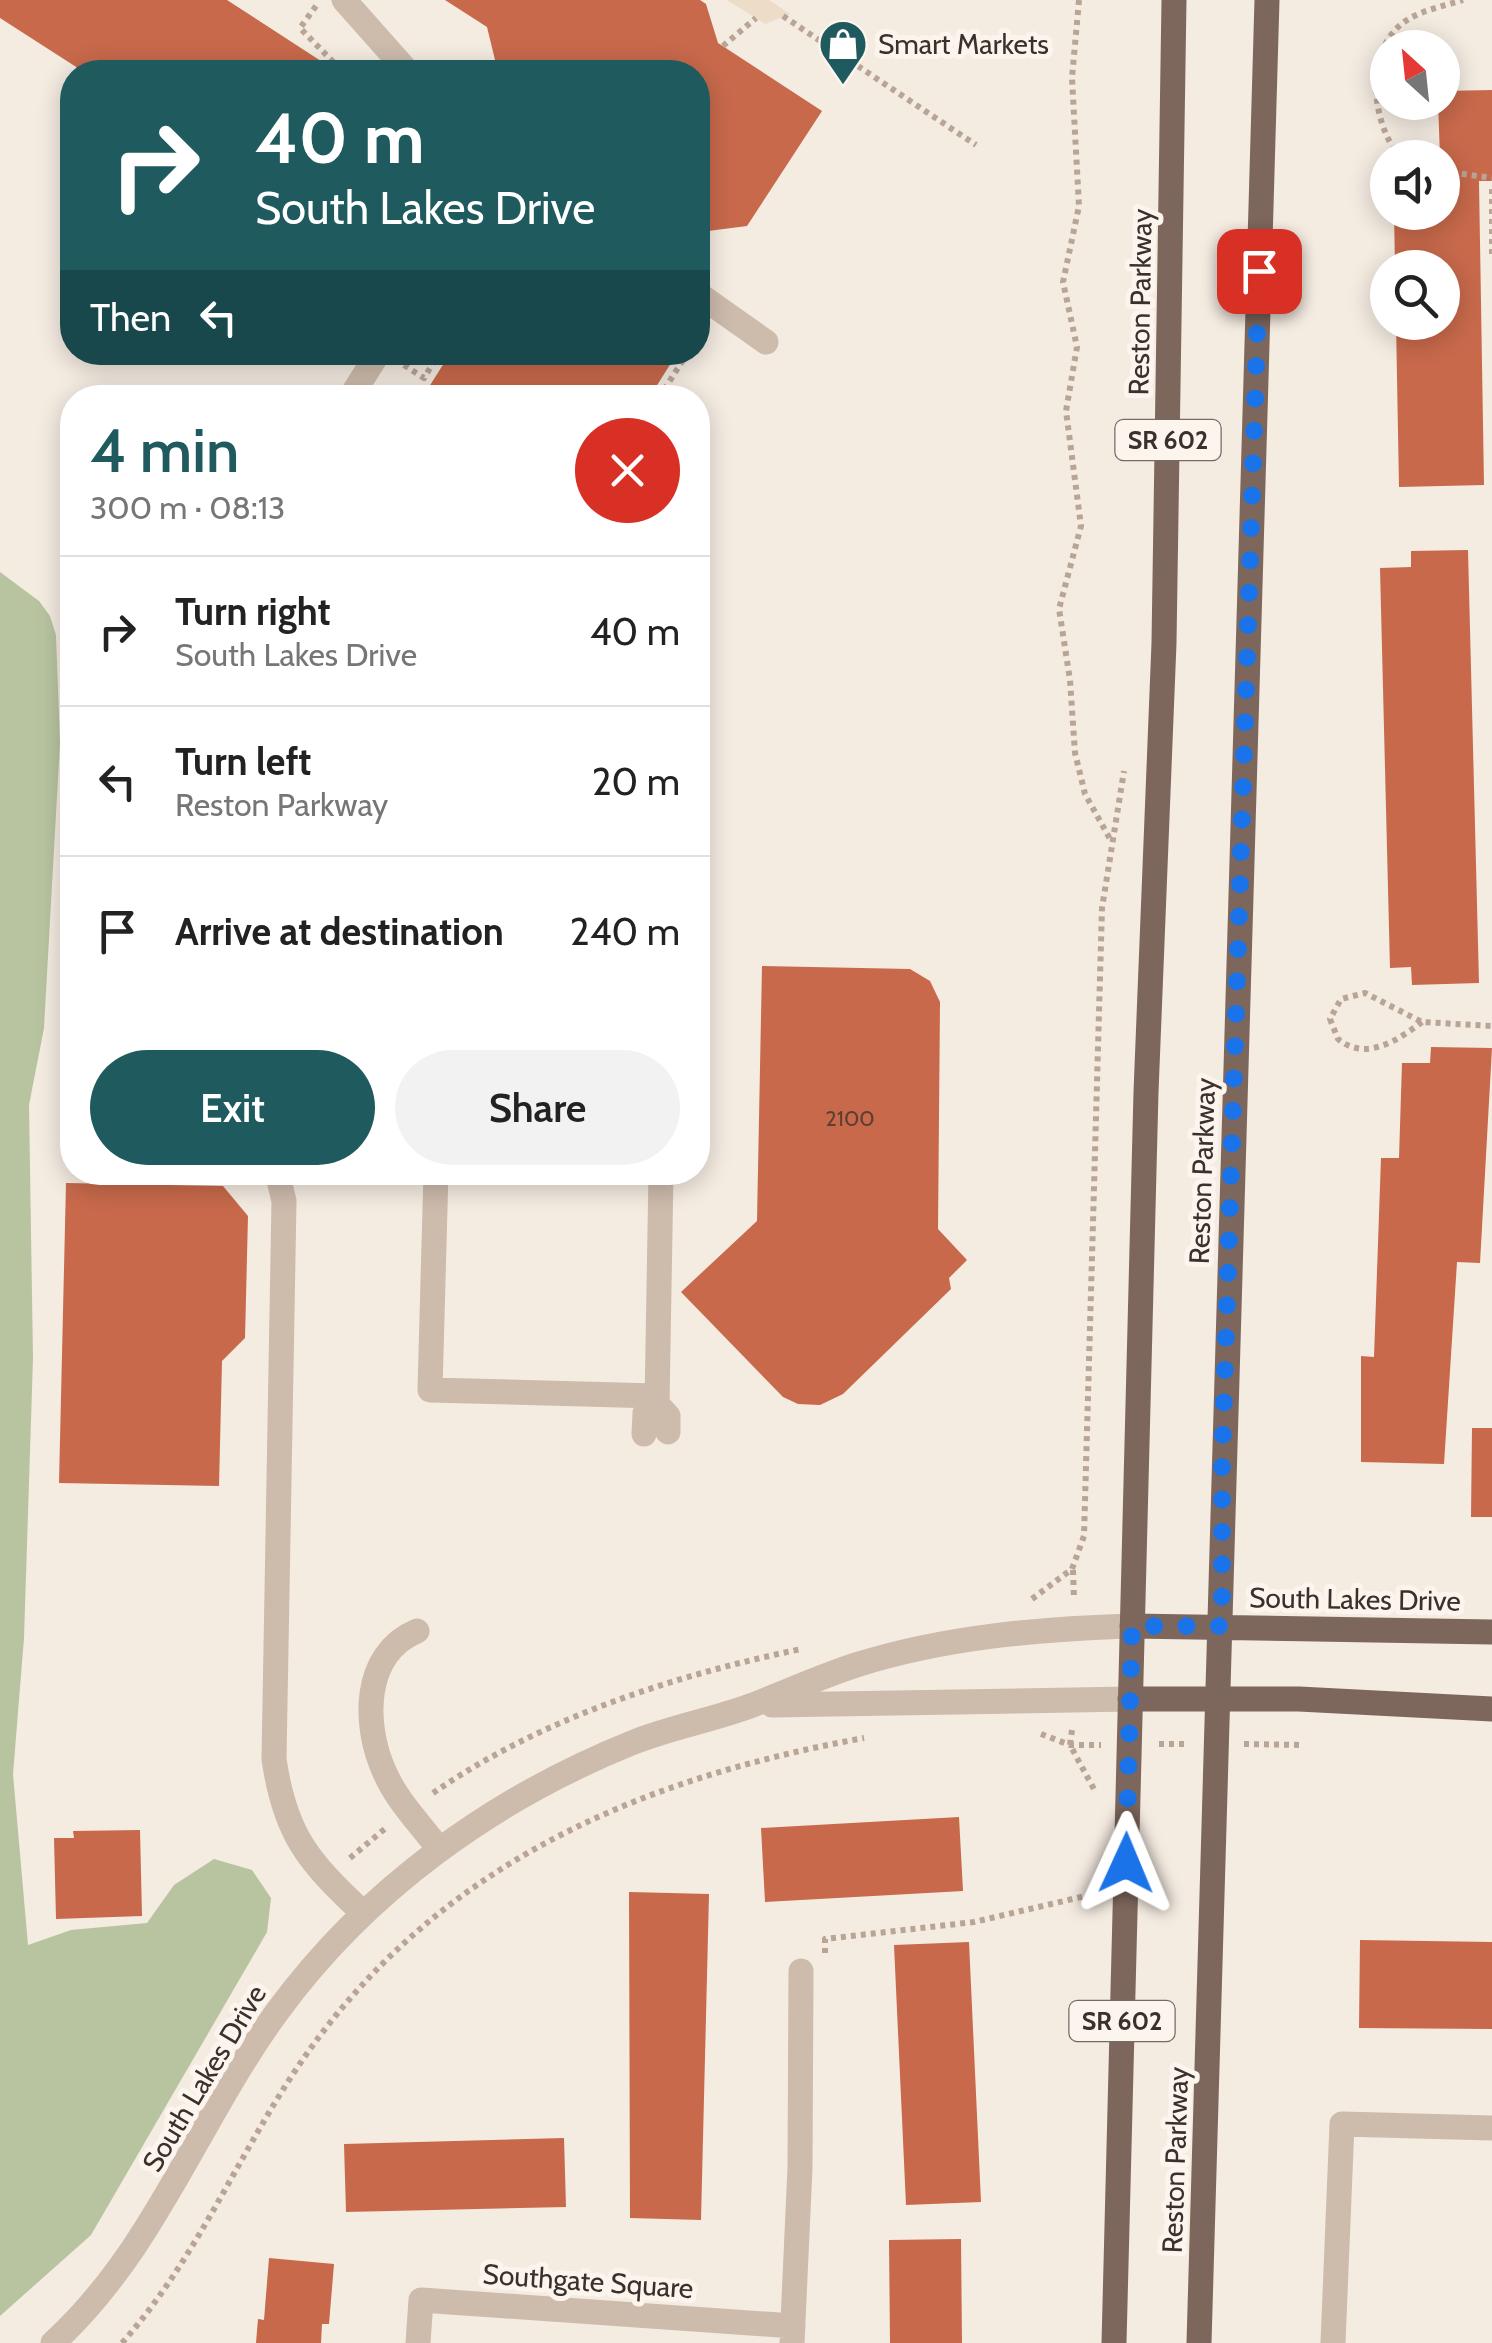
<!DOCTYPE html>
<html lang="en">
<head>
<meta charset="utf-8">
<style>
  :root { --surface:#fff; --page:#f2f2f2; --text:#222; --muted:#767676; --line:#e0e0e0; --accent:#1f5a5e }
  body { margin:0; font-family:Cabin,sans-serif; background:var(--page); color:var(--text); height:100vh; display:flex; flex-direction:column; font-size:38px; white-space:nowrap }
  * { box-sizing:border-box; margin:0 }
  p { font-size:32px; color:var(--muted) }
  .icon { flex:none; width:55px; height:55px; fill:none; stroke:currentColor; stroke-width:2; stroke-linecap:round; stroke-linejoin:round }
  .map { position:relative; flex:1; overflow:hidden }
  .sheet { position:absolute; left:60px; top:385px; width:650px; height:800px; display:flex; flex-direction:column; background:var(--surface); border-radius:40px; box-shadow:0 5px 25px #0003 }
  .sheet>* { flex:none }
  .hud { position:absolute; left:60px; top:60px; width:650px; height:305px; border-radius:40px; box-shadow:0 5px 25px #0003; background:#1f5a5e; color:#fff; overflow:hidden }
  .needle { width:65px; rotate:333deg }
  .fabs { position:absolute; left:1370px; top:30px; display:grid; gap:20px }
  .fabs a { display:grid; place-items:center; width:90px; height:90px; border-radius:50%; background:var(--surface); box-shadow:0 5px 25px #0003; font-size:50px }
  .pin { position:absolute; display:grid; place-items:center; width:85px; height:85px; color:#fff; margin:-42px; border-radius:20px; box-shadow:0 5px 15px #0006 }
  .me { position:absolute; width:110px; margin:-55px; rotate:1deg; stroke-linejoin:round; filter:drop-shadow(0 0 8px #0008) }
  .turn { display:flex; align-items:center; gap:35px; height:210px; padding:0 30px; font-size:45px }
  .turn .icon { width:130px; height:130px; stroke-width:2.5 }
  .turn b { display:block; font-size:70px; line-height:85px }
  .then { display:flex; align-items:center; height:95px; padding:0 30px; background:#0003; gap:20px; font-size:38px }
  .round { display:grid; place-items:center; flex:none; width:105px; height:105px; border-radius:52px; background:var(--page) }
  .headline { display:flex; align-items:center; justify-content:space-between; height:170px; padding:0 30px }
  h1 { font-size:60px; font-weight:600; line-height:75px; color:var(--accent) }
  .cta { display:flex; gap:20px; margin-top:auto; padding:20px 30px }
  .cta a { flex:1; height:115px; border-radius:60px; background:var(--accent); color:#fff; font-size:40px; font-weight:600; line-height:115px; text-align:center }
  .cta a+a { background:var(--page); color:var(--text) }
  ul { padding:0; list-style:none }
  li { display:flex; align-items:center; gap:30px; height:150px; padding:0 30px; border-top:2px solid var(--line) }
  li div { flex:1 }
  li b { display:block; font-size:38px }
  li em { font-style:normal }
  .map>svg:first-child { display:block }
  .green { fill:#b8c4a0 }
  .plaza { fill:#ecdcc8 }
  .building { fill:#c8694b }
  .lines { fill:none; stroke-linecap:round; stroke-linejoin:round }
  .path { stroke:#b9a596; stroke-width:6; stroke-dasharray:5 5; stroke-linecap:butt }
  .minor { stroke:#cdbbac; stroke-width:25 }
  .major { stroke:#7d675c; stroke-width:25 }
  .route { stroke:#1a73e8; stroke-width:18; stroke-dasharray:0 32.4 }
  .labels { text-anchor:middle; stroke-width:10; stroke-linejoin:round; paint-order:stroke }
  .number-label { font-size:22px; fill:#5e3e33 }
  .shield { fill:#fbf5ee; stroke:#756b66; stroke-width:2.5 }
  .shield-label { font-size:25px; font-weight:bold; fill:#3b302b }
  .poi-label { font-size:28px; fill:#3b302b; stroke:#fbf5ee; text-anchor:start }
  .street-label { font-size:28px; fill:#3b302b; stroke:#fbf5ee }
</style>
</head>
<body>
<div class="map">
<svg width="1492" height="2343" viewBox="0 0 1492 2343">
  <rect width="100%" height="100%" fill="#f4ebe1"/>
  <path class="green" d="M0,572L39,601L50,616L56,635L60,743L44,1028L29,1105L33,1358L24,1638L13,1774L28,1945L71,1930L147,1923L174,1885L214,1859L252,1870L271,1898L267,1932L91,2235L0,2316Z"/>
  <path class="plaza" d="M727,0H769L790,14L765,24Z"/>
  <path class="building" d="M0,0H227L324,63L317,72H84L0,18Z
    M445,0H700L706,4L718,43L822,111L747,226L708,231L698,225V72H509L496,64L487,27Z
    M1492,90V181H1479L1484,485L1399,487L1396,322H1442V268H1395L1394,212H1442L1438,102H1442V91Z
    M451,352H678L649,398H422Z
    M1468,550L1479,983L1412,985L1411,967L1390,968L1380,568L1411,567V551Z
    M762,966L910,969L930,981L940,1002L938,1229L967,1260L949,1278L951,1289L843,1394L820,1405L798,1404L783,1397L681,1292L757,1221Z
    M1431,1047L1492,1048L1480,1263L1457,1262L1444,1464L1361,1462V1356L1374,1357L1381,1158H1399L1402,1063H1430Z
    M66,1183L223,1186L248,1216L245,1338L222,1361L219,1486L59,1483Z
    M1472,1428H1492V1517H1471Z
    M959,1817L963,1891L765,1902L761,1828Z
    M140,1830L142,1916L56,1919L54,1838H74L73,1831Z
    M629,1892L709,1894L701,2220L630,2218Z
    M1360,1940L1492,1942V2029L1359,2028Z
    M969,1942L981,2202L906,2205L894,1945Z
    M564,2138L566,2207L346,2212L344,2144Z
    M961,2239L962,2343H890L889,2240Z
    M269,2258L334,2264L329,2324H322L321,2343H256L258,2319L264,2320Z"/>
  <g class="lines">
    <path class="path" d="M1079,0L1072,78L1079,206L1063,282L1077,347L1066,411L1081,526L1059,609L1070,680L1075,753L1085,794L1110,839
      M316,6L300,28L343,72
      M783,16L976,145
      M723,46L756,18
      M1401,158C1371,125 1364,51 1404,22C1421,10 1444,6 1463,0
      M1442,171L1492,178
      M1492,189V256
      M404,365L424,378L440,352
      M659,398L688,352
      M1422,1022C1398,1040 1366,1062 1338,1039L1330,1019L1341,999L1365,993L1422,1022L1492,1026
      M1073,1570L1074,1598
      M1032,1599L1072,1569L1084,1536L1102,908L1124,771
      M1072,1730L1070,1745L1095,1791
      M1041,1734L1070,1745H1101
      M1159,1744H1186
      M1244,1744L1302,1745
      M433,1793C542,1718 672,1676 801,1649
      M350,1858L387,1827
      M825,1953V1939L974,1922L1094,1894
      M122,2343C194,2262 234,2164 293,2074C427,1870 631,1780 864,1738"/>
    <path class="minor" d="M344,0L408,72
      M698,294L766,342
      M350,398L379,352
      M277,1172L284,1201L274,1759C285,1835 308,1861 362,1912
      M436,1172L430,1390L657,1396
      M661,1172L657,1404L668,1416V1432
      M644,1434L645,1413L657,1404
      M417,1631C362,1654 363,1726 385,1773C397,1801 421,1825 439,1849
      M772,1705L1130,1699
      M53,2343C154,2251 198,2120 277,2012C366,1890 494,1798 634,1742C672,1727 712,1720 750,1706C785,1693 819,1677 856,1665C945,1637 1038,1629 1132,1626
      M418,2343L421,2300L793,2326
      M792,2343L800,2168L801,1971
      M1333,2343L1342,2124L1492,2128"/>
    <path class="major" d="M1132,1626L1492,1632
      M1130,1699H1299L1492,1709
      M1114,2343L1146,1092L1164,643L1174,0
      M1199,2343L1267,0"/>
  </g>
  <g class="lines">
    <path class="route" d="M1126,1863L1132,1626H1222V1462L1259,271"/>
  </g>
  <defs>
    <g id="shop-pin" transform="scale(2.5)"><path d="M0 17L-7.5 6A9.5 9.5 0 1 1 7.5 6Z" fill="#1f5a5e" stroke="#fbf5ee"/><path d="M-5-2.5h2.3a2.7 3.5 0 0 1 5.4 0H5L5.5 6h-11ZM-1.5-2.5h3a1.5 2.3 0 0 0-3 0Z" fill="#fff"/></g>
  </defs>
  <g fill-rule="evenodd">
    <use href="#shop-pin" x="843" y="44"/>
  </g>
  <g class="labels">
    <g class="number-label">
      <text x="850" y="1126">2100</text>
    </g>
    <g class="shield">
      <rect x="1115.5" y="420" width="105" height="40" rx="8"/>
      <rect x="1069.5" y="2001" width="105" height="40" rx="8"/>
    </g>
    <g class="shield-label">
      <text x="1168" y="449">SR 602</text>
      <text x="1122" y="2030">SR 602</text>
    </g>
    <g class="poi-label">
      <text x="878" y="54">Smart Markets</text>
    </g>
    <g class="street-label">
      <text transform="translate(1140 302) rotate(-89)" y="10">Reston Parkway</text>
      <text transform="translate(1202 1171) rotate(-88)" y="10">Reston Parkway</text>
      <text transform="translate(1355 1599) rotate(1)" y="10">South Lakes Drive</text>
      <text transform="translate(204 2078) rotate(-59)" y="10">South Lakes Drive</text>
      <text transform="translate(1175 2160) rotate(-88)" y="10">Reston Parkway</text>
      <text transform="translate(588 2281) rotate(4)" y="10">Southgate Square</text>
    </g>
  </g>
</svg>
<div class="fabs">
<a><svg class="needle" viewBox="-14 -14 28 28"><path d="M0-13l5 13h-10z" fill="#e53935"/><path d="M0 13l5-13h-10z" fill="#767676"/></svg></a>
<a><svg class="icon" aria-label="sound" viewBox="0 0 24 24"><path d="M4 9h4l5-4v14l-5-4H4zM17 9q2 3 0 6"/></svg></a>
<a><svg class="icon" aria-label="search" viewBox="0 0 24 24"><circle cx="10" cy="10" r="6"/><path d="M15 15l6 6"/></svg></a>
</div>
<div class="pin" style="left:1259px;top:271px;background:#d93025"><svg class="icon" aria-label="arrive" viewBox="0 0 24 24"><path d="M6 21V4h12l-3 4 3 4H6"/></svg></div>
<svg class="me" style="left:1126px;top:1863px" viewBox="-20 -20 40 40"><path d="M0-17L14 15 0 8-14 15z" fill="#1a73e8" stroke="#fff" stroke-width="4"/></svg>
<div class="hud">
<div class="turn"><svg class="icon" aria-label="right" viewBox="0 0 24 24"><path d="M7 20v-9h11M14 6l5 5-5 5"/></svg><div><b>40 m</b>South Lakes Drive</div></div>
<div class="then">Then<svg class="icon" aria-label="left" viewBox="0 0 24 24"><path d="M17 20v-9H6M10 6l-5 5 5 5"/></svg></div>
</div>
<section class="sheet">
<div class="headline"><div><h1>4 min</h1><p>300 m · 08:13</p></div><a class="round" style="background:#d93025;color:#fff"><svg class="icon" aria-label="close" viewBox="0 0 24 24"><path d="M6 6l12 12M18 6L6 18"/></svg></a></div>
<ul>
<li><svg class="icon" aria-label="right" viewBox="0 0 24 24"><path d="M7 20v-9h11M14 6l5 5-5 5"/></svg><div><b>Turn right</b><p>South Lakes Drive</p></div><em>40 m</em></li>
<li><svg class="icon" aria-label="left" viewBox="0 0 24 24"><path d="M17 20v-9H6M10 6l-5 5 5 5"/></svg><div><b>Turn left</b><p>Reston Parkway</p></div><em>20 m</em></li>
<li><svg class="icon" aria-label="arrive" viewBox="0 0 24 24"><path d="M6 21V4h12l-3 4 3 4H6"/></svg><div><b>Arrive at destination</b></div><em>240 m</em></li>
</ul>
<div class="cta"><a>Exit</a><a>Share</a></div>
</section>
</div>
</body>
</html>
